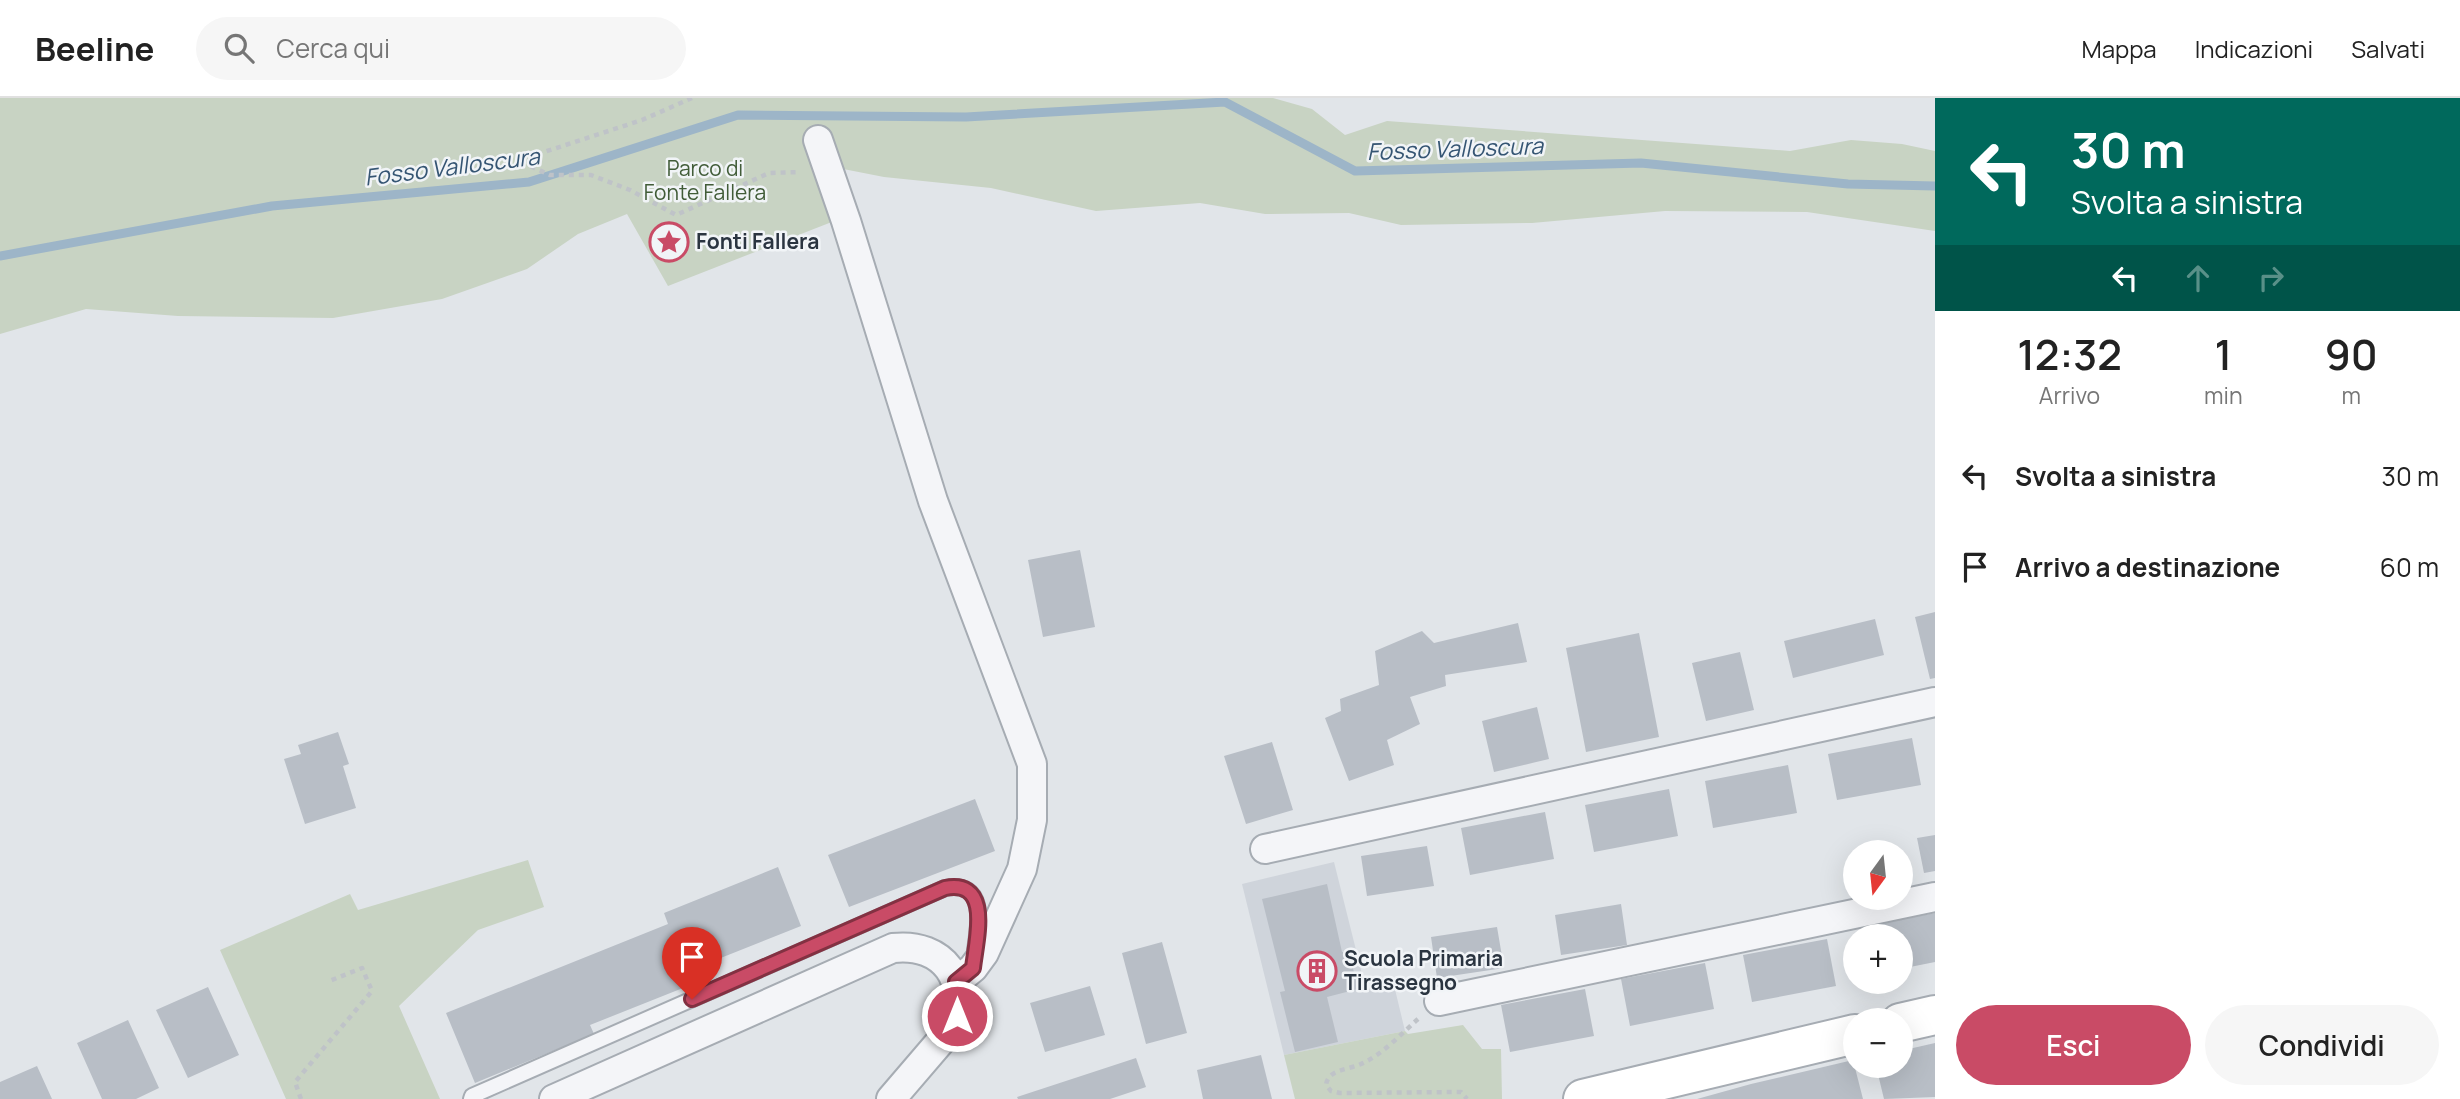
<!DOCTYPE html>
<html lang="it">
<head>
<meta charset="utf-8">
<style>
  :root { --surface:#fff; --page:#f6f6f6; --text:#222; --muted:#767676; --line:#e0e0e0; --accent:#c94b66 }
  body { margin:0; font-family:Manrope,sans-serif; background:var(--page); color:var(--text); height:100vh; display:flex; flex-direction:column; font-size:26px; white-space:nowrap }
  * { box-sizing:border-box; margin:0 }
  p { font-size:23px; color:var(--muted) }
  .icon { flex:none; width:38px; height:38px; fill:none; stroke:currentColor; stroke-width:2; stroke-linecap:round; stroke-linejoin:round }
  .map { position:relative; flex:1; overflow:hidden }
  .details { display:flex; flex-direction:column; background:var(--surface); width:525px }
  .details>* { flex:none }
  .top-card { background:#00695c; color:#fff; overflow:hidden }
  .needle { width:46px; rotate:195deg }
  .tools { position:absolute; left:1843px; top:742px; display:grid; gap:14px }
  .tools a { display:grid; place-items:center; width:70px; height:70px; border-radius:50%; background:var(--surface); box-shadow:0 7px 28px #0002; font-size:35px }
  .pin { position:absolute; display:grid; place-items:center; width:60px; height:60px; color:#fff; margin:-72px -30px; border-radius:50% 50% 50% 0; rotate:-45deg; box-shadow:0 0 7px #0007 }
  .pin .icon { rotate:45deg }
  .me { position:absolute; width:77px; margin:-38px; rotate:0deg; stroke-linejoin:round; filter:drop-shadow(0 0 5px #0008) }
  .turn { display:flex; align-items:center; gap:24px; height:147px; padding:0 21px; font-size:32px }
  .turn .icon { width:91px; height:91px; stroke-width:2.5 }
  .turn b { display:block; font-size:49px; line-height:60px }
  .lanes { display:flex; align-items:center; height:66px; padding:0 21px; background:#0003; justify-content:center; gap:35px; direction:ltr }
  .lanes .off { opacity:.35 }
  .eta { display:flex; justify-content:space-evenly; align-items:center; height:119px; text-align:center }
  .eta b { font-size:42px; font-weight:600; line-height:49px }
  .cta { display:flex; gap:14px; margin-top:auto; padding:14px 21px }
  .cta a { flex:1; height:80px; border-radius:42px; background:var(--accent); color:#fff; font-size:28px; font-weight:600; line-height:80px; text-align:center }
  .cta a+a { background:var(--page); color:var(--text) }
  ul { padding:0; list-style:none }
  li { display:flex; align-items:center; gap:21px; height:91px; padding:0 21px }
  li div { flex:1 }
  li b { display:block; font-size:26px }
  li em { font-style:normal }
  header { display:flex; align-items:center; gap:42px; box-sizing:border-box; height:98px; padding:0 35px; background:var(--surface); border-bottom:2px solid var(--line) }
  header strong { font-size:33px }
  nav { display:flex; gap:38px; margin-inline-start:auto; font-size:24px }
  .search { width:490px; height:63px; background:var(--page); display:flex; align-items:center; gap:18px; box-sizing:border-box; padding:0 24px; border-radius:38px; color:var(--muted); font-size:26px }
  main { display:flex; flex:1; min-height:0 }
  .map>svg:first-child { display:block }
  .built { fill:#cfd4db }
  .green { fill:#c8d3c3 }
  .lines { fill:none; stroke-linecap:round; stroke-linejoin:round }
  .stream { stroke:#9db5c8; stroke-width:9 }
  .building { fill:#b8bec6 }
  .lane-casing { stroke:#a6acb3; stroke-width:18 }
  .street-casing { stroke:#a6acb3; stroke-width:32 }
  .secondary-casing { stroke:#a6acb3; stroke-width:42 }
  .path { stroke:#bfc3c8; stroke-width:4.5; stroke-dasharray:5 5; stroke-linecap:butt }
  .lane { stroke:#f4f5f8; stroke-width:14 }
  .street { stroke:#f4f5f8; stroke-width:28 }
  .secondary { stroke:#fff; stroke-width:38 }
  .route-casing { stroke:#833142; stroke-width:18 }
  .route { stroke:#c94b66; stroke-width:12 }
  .labels { text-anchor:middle; stroke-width:5; stroke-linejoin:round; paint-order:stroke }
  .park-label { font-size:21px; fill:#415c38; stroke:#f1f4f7 }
  .poi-label { font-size:21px; font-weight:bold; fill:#2a3440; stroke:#f1f4f7; text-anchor:start }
  .water-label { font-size:23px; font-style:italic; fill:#355573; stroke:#f1f4f7 }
</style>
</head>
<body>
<header>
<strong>Beeline</strong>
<div class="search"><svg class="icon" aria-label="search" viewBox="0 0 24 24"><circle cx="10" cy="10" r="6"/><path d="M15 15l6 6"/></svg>Cerca qui</div>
<nav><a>Mappa</a><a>Indicazioni</a><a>Salvati</a></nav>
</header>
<main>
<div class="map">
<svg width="1935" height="1001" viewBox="0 0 1935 1001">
  <rect width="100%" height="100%" fill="#e1e5e9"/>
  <path class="built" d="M1334,764L1365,888L1393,883L1405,933L1284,957L1242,786Z"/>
  <path class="green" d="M0,0H1273L1312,11L1345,37L1387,23L1790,53L1851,42L1902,46L1935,53V133L1807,114L1665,113L1532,125L1401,127L1349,115L1265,116L1200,105L1096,113L991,90L884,79L823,67L842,120L668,188L627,116L578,136L527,171L442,201L333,220L178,218L86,211L0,236Z
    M528,762L544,809L478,832L399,908L440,1001H286L220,852L350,796L358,812Z
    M1463,927L1482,951H1501L1502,1001H1295L1284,957L1405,933L1408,936Z"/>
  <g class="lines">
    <path class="stream" d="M0,158L272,108L529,84L738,17L966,19L1225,4L1355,73L1641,65L1848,86L1935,88"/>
  </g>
  <path class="building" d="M1080,452L1095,529L1043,539L1028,462Z
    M1935,514V580L1930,581L1915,519Z
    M1875,521L1884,557L1793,580L1784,543Z
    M1518,525L1527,564L1445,577L1446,588L1410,599L1420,626L1387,642L1394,667L1349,683L1325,620L1341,613L1340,601L1379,587L1375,553L1422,533L1434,545Z
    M1639,535L1659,639L1586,654L1566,550Z
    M1740,554L1754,612L1706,623L1692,565Z
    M1537,609L1549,661L1494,674L1482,623Z
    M338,634L349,666L343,668L356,710L305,726L284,661L301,656L298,647Z
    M1912,640L1921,687L1837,702L1828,656Z
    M1272,644L1293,712L1246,726L1224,658Z
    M1788,667L1797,715L1713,730L1705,683Z
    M1669,691L1678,738L1594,754L1585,707Z
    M975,701L995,753L849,809L828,757Z
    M1545,714L1554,761L1470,777L1461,730Z
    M1935,737V773L1924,775L1917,740Z
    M1427,748L1434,788L1367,798L1361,758Z
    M778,769L801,828L693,871L698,884L590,927L594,936L475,985L446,915L668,826L664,815Z
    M1327,786L1342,854H1349L1358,891L1327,899L1338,944L1295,954L1280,894L1285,893L1262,801Z
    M1621,806L1627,847L1561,857L1555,817Z
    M1935,815V864L1900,871V838H1863L1861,829Z
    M1497,829L1504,870L1437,880L1431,839Z
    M1827,841L1836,888L1752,904L1743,857Z
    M1162,844L1187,935L1146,946L1122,855Z
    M1705,865L1714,911L1630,928L1621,881Z
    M1090,888L1105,937L1045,954L1030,905Z
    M208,889L239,957L188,980L156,912Z
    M1585,891L1594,938L1510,954L1501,907Z
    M128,922L159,990L136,1001H102L77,945Z
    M1935,945V999L1884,1001L1876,968H1900V953Z
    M1261,957L1272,1001H1203L1197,972Z
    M1136,960L1146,989L1110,1001H1018L1017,999Z
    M1853,962L1863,1001H1697L1751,986Z
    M37,968L52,1001H0V984Z"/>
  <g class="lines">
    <g class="lane-casing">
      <path id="lane" d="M471,1001L472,998L945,790C987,782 979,826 975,852"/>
    </g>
    <g class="street-casing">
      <path id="street" d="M818,42L846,123L933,403L1032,666V722L1022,771L984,855L973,870L956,884
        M1265,751L1935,604
        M1439,903L1935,799
        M554,1001L893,850C943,844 973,884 951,931L891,1001"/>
    </g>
    <g class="secondary-casing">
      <path id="secondary" d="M1900,925L1935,917
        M1583,1001L1855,936"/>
    </g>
    <path class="path" d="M692,0L642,22L535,57L530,68L550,77H591L630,92L676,117L769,75L800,74
      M1418,921C1401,936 1382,957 1361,966C1348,972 1328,971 1326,987L1331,993L1340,995L1461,994L1467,1001
      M301,1001L295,984L372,893L362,870L327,884"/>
    <use href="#lane" class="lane"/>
    <use href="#street" class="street"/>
    <use href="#secondary" class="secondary"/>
  </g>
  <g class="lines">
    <g class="route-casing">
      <path id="route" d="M692,901L945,790C993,781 976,842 973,870L956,884L959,903L957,918"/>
    </g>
    <use href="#route" class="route"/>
  </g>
  <defs>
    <g id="sight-ring" transform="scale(2.0125)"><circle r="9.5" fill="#f1f4f7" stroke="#c94b66" stroke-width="1.5"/><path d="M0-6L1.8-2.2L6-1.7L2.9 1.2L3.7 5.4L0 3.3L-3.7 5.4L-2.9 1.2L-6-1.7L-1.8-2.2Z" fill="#c94b66"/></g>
    <g id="building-ring" transform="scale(2.0125)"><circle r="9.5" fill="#f1f4f7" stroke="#c94b66" stroke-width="1.5"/><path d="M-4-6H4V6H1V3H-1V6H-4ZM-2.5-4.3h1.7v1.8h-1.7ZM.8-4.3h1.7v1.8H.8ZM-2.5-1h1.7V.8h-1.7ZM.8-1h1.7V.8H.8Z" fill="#c94b66"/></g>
  </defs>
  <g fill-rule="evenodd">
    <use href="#sight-ring" x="669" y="144"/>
    <use href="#building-ring" x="1317" y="873"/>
  </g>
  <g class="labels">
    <g class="park-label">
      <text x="705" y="78">Parco di<tspan x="705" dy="24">Fonte Fallera</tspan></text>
    </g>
    <g class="poi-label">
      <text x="696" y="151">Fonti Fallera</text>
      <text x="1344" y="868">Scuola Primaria<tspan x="1344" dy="24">Tirassegno</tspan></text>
    </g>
    <g class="water-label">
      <text transform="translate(1455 51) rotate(-2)" y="8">Fosso Valloscura</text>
      <text transform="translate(452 69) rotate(-7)" y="8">Fosso Valloscura</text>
    </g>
  </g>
</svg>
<div class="tools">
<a><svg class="needle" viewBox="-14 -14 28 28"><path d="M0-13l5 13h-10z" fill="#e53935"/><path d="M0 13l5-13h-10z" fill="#767676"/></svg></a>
<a>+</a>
<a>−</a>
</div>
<div class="pin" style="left:692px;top:901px;background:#d93025"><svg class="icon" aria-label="arrive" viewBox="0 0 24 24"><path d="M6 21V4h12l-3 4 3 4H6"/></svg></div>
<svg class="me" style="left:957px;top:918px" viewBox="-20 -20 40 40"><circle r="17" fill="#c94b66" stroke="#fff" stroke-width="3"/><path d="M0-11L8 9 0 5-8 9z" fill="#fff"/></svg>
</div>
<section class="details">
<div class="top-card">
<div class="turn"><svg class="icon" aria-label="left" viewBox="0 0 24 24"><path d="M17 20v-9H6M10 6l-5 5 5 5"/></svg><div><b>30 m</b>Svolta a sinistra</div></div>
<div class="lanes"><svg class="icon" aria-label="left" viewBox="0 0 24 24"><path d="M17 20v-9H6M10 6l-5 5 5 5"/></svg><svg class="icon off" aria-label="ahead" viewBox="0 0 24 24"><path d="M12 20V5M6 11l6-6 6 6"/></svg><svg class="icon off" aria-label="right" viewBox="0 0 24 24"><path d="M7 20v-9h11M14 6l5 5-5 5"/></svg></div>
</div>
<div class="eta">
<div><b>12:32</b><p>Arrivo</p></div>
<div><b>1</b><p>min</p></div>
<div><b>90</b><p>m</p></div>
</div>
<ul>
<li><svg class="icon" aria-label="left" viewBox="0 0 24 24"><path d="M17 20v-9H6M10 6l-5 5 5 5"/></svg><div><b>Svolta a sinistra</b></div><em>30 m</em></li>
<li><svg class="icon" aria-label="arrive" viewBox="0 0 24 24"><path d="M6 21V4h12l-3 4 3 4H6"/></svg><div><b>Arrivo a destinazione</b></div><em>60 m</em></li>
</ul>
<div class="cta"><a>Esci</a><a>Condividi</a></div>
</section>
</main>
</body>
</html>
